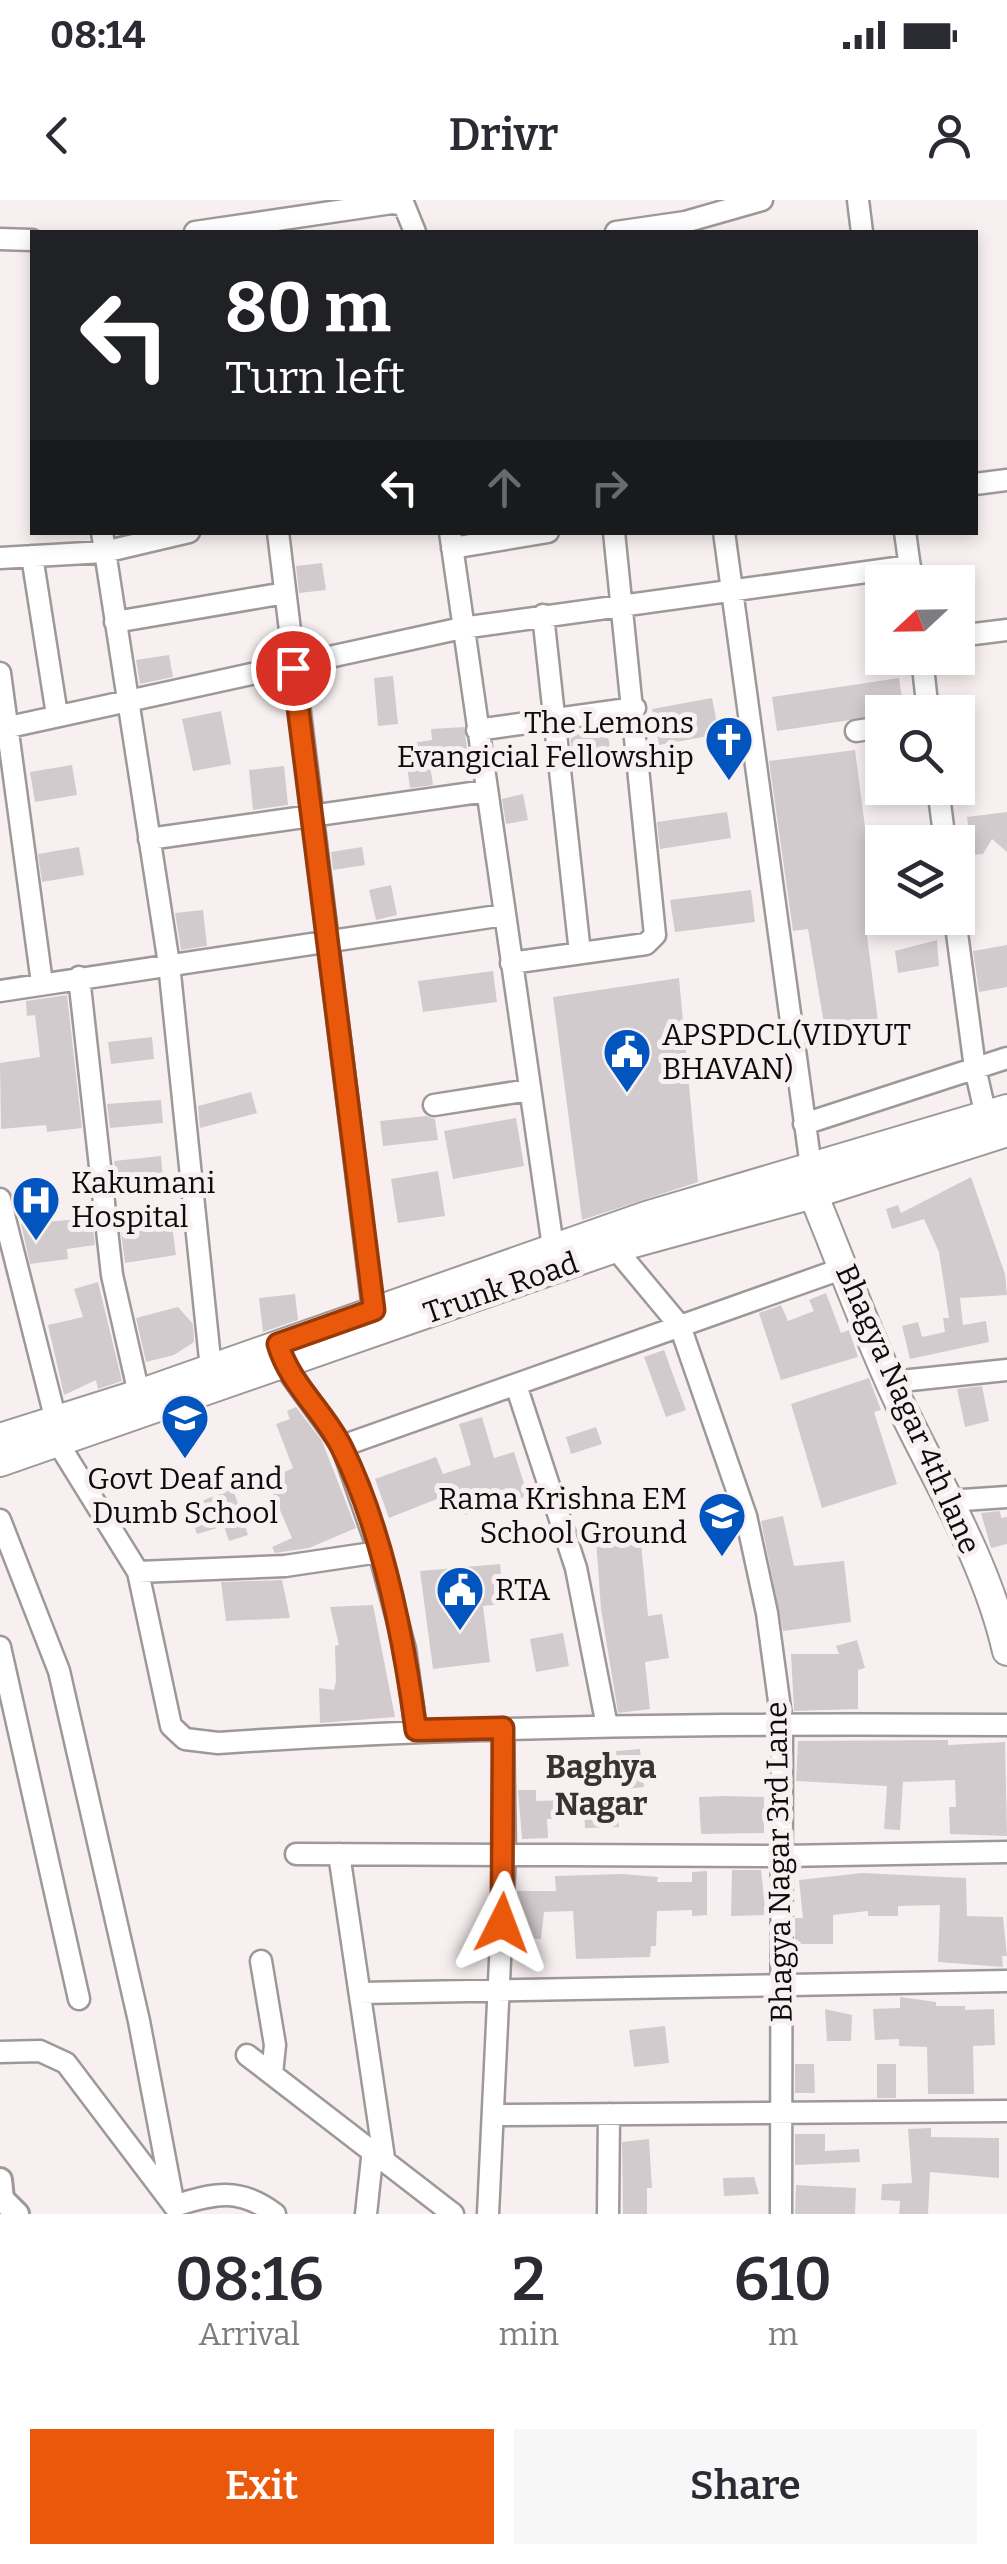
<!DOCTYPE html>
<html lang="en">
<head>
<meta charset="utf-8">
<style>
  :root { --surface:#fff; --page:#f7f7f7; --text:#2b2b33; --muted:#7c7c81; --accent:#ea580c }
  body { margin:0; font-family:Bitter,serif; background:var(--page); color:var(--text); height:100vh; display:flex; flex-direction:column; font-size:38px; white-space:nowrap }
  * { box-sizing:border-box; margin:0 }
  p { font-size:32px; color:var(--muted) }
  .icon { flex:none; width:55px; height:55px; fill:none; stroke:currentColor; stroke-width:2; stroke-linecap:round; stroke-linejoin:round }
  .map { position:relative; height:2014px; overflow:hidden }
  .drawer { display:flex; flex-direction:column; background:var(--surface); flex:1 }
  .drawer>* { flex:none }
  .top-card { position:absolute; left:30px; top:30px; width:948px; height:305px; border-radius:0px; box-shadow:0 5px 15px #0003; background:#202124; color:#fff; overflow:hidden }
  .needle { width:65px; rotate:248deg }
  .controls { position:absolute; left:865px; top:365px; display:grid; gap:20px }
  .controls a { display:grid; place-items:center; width:110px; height:110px; border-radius:0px; background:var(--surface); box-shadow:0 5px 15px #0003; font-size:50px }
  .pin { position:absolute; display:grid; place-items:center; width:85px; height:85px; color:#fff; margin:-42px; border:5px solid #fff; border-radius:50%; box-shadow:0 2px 10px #0007 }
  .me { position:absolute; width:110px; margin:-55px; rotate:3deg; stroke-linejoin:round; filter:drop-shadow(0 0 8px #0008) }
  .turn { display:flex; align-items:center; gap:35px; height:210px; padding:0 30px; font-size:45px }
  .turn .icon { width:130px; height:130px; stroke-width:2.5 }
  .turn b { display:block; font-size:70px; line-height:85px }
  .lanes { display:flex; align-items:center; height:95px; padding:0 30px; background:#0003; justify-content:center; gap:50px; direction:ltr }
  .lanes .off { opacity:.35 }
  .eta { display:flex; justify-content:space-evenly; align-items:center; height:170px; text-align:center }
  .eta b { font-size:60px; font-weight:600; line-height:70px }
  .button { display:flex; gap:20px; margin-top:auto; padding:20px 30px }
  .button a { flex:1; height:115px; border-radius:0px; background:var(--accent); color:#fff; font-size:40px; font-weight:600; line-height:115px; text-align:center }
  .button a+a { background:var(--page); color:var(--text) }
  .status { display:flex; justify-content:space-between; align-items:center; height:70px; padding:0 50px; background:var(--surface); direction:ltr }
  .status svg { height:28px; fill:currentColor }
  header { display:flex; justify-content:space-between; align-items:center; height:130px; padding:0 30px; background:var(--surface); font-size:45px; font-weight:600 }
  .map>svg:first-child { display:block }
  .building { fill:#d2cbce }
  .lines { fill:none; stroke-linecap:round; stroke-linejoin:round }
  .minor-casing { stroke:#9f9898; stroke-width:25 }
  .tertiary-casing { stroke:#9f9898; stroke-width:28 }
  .secondary-casing { stroke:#9f9898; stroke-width:32 }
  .minor { stroke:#fff; stroke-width:20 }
  .tertiary { stroke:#fff; stroke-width:22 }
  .secondary { stroke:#fff; stroke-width:28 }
  .route-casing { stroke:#983908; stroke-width:25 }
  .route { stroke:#ea580c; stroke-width:18 }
  .labels { text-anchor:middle; stroke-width:10; stroke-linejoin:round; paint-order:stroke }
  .poi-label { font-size:30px; fill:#0e0b0c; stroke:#f8f0f0; text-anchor:start }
  .street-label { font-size:30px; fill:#0e0b0c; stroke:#f8f0f0 }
  .neighbourhood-label { font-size:32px; font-weight:bold; fill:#393233; stroke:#f8f0f0 }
</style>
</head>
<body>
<div class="status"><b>08:14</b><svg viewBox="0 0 49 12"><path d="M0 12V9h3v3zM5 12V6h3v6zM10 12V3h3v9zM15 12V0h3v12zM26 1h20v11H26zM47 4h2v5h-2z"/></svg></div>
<header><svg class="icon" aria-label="back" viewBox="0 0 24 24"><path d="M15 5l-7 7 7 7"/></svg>Drivr<svg class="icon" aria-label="person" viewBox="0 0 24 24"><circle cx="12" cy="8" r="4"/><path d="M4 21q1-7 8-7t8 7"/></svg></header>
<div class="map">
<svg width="1007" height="2014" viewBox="0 0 1007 2014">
  <rect width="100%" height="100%" fill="#f8f0f0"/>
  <path class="building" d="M322,363L326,390L299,393L296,366Z
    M169,455L173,477L140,484L136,460Z
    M393,476L398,524L378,526L374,478Z
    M899,478L904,512L777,531L772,497Z
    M712,498L719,534L659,545L652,509Z
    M221,511L231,564L193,571L182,519Z
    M606,526L610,547L572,553L570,531Z
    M464,527L468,555L429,558L433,585L410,588L404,544L432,540L431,529Z
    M855,550L877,719L865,720L880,837L809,849L806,827L824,824L808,729L793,731L769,561Z
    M72,565L77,595L35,602L30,572Z
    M284,566L288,605L253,610L249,570Z
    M523,594L528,620L506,624L502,599Z
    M727,612L731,638L660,649L657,622Z
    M1007,612V652L992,639L983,654L972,655L967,617Z
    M79,647L84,675L42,682L38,654Z
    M362,647L365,665L333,670L331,652Z
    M391,685L397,715L376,720L369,690Z
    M751,690L755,722L675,732L670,700Z
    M203,710L207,746L181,750L175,713Z
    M937,740L939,766L898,773L895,751Z
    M1007,745V787L979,792L973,751Z
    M493,771L497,802L423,812L418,781Z
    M679,778L698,982L582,1020L553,797Z
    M67,795L82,928L47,932L46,925L1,929L0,863L40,857L35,815L27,816L26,801Z
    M152,837L154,859L111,864L108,842Z
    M251,892L257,913L200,928L198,906Z
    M161,900L163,923L110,928L107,904Z
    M426,916L435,919L438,940L383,946L380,921Z
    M516,918L524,966L453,979L444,931Z
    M161,956L163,979L117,984L114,961Z
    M438,971L445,1016L398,1023L391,979Z
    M971,977L1005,1074L1007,1095L960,1098L963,1125L986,1121L989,1142L910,1159L902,1126L918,1122L922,1137L945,1132L943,1118H949L939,1052L924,1019L892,1029L886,1009L898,1005L901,1013Z
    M92,1018L95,1045L67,1049L68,1059L30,1064L21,1024Z
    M172,1025L176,1055L125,1063L121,1032Z
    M98,1082L122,1181L98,1189L96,1180L64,1195L48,1125L83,1117L74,1089Z
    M826,1093L841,1133L849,1130L858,1157L781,1180L759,1113L781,1105L788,1121L814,1111L809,1100Z
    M295,1094L298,1120L263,1132L259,1098Z
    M178,1107L193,1124L194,1142L174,1155L146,1162L136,1118Z
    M664,1150L686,1210L666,1217L644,1157Z
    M869,1178L881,1210L874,1212L897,1284L822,1308L791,1204Z
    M982,1186L989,1221L965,1227L957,1189Z
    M296,1207L322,1241L356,1328L309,1348L275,1353L272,1347L292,1338L267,1280L293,1268L276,1224L290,1219L287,1211Z
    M482,1217L494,1258L514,1252L528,1296L465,1315L457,1291L389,1318L375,1279L436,1257L443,1274L471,1265L459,1224Z
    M596,1227L602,1244L571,1254L566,1237Z
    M233,1289L248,1335L229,1341L224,1326L197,1334L188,1306Z
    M1000,1311L1001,1318L1007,1317V1344L991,1348L981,1313Z
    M783,1316L794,1366L844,1361L851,1422L783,1431L761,1321Z
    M639,1322L648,1416L662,1414L669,1458L645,1462L650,1509L618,1513L601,1409L595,1326Z
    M500,1364L504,1404L483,1406L490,1462L433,1469L420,1371Z
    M282,1380L290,1418L226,1421L221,1382Z
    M373,1405L395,1517L320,1523L319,1488L334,1490L336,1481L335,1446L339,1445L330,1407Z
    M563,1433L569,1466L536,1472L530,1439Z
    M857,1440L865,1468L858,1470V1509L794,1511L791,1454H839L836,1446Z
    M948,1540V1545L1005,1542L1007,1636L950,1634L949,1607H956L955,1580L903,1582L900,1630L884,1629L887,1586L796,1581L798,1541Z
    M640,1549L644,1587L619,1590L616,1551Z
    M518,1590H536V1601L567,1600L568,1618L547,1619L548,1638L522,1639Z
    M724,1596L764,1597V1633L701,1634L699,1597Z
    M594,1602H617L619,1627L585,1628L584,1610L595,1609Z
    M732,1670H761L766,1715L731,1716Z
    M707,1671V1715L692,1716V1710L657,1711L656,1746H651L650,1757L576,1759L573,1711L544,1712L541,1739L515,1738L517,1691H556L555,1676L622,1674L658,1677L657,1682H692V1672Z
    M862,1673L966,1678L967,1716L1003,1717L1007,1756H1002L1003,1767L938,1762L940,1705L898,1706V1716H868V1711L833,1715V1744H795V1718H803L799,1680Z
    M900,1797L936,1802V1806H965V1810L994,1809L995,1845L973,1846L974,1894H928L927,1847L899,1846V1839L875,1840L873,1809L900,1808Z
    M825,1809L852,1815L851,1841H827Z
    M665,1826L669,1863L634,1867L629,1830Z
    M795,1864H814L815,1893H795Z
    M877,1864H896V1898H877Z
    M931,1928V1937L999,1938V1978L930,1972L928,2014H899L900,2001L881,2000L882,1984L912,1983L908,1929Z
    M795,1934H825V1951L859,1949L860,1962L795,1965Z
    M649,1939L652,1988H647V2014H623L622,1942Z
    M754,1977L759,1994L724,1996L723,1978Z
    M796,1985L856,1988L855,2014H795Z"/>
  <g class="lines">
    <g class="minor-casing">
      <path id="minor" d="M858,0L862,32
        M195,32L392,3L404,5L415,32
        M616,32L685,22L762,0
        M0,39L32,40
        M975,284L1007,280
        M102,332L169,764L211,1169
        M278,332L373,1110
        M450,332L553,1047
        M724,332L811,967
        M905,332L912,382
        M452,348L548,332
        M32,356L57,515
        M0,358L104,352L189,332
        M543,415L580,753
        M115,422L285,393
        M958,436L1007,430
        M922,458L928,512
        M0,473L42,783
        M0,529L462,428L910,366
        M477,530L635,508
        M856,531L882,527
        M938,588L945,642
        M149,639L486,591
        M955,718L975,868L986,916
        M511,763L646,744L655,735L614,332
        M79,777L112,1075L139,1194
        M0,791L504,715
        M434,905L529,890
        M804,924L1007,858
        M0,999L56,1221
        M615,1048L680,1126L746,1316L767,1413L782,1523L781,2014
        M280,1151L284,1166L342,1246L379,1352L405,1449L416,1530
        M891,1182L1007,1170
        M516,1185L576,1368L607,1526
        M58,1243L138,1372L171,1526L185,1539L218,1543C481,1525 743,1523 1007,1525
        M342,1246L844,1068
        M948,1301L1007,1297
        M0,1320L59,1471L139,1821L174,2006C214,1993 240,1987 275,2014
        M138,1372L285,1366L379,1352
        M0,1447L79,1799
        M296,1654L782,1656L1007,1652
        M339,1654L384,1958
        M261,1761L275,1845L272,1874
        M360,1793L1007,1781
        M0,1852L40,1851L66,1863L175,2007
        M247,1855L453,2014
        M496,1915L1007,1911
        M366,2014L373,1949
        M488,2014L505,1655L503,1528
        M608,2014L609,1914"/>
    </g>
    <g class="tertiary-casing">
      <path id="tertiary" d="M0,1980L2,1999L17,2014"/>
    </g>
    <g class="secondary-casing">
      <path id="secondary" d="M812,978L813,994C842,1064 868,1137 901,1206C940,1286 987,1364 1007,1451
        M0,1238L139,1194L646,1016L1007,909
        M0,1262L615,1048L813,994L1007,932"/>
    </g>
    <use href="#minor" class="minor"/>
    <use href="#tertiary" class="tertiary"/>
    <use href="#secondary" class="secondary"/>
  </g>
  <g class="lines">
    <g class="route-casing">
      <path id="route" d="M293,468L374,1110L278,1144C290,1185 324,1211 342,1248C382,1329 404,1440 416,1530L503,1528L502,1723"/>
    </g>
    <use href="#route" class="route"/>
  </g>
  <defs>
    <g id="church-pin" transform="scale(2.5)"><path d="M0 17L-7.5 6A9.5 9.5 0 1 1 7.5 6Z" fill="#0255bf" stroke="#f8f0f0"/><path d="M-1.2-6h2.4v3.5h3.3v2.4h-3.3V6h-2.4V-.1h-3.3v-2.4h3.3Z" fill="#fff"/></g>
    <g id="civic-pin" transform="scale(2.5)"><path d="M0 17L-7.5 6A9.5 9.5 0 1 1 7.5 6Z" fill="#0255bf" stroke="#f8f0f0"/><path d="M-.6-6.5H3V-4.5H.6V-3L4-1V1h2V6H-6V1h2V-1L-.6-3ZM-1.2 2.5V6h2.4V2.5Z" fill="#fff"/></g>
    <g id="hospital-pin" transform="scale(2.5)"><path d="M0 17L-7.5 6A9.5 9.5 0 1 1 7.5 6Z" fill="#0255bf" stroke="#f8f0f0"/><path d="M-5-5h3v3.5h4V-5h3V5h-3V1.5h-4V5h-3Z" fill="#fff"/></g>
    <g id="school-pin" transform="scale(2.5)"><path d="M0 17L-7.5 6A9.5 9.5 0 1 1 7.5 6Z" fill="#0255bf" stroke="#f8f0f0"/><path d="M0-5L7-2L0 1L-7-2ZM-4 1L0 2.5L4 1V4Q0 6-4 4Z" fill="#fff"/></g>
  </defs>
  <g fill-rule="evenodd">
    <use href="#church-pin" x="729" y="540"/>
    <use href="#civic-pin" x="627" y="852"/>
    <use href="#hospital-pin" x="36" y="1000"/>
    <use href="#school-pin" x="185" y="1218"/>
    <use href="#school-pin" x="722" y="1316"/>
    <use href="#civic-pin" x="460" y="1390"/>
  </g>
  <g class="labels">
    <g class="poi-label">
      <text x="694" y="533" text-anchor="end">The Lemons<tspan x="694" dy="34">Evangicial Fellowship</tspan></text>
      <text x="662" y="845">APSPDCL(VIDYUT<tspan x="662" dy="34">BHAVAN)</tspan></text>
      <text x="71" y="993">Kakumani<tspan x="71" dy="34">Hospital</tspan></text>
      <text x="185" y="1289" text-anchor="middle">Govt Deaf and<tspan x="185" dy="34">Dumb School</tspan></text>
      <text x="687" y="1309" text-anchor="end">Rama Krishna EM<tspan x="687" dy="34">School Ground</tspan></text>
      <text x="495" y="1400">RTA</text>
    </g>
    <g class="street-label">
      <text transform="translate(501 1088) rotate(-19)" y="10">Trunk Road</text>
      <text transform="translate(908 1209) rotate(66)" y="10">Bhagya Nagar 4th lane</text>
      <text transform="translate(779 1662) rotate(-91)" y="10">Bhagya Nagar 3rd Lane</text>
    </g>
    <g class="neighbourhood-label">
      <text x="601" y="1578">Baghya<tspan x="601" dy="37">Nagar</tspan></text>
    </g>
  </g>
</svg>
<div class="controls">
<a><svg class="needle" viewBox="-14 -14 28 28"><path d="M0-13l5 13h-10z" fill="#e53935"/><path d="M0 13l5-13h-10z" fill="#7c7c81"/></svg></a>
<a><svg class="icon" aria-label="search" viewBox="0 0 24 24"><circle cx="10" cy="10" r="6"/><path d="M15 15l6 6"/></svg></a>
<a><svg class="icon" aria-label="layers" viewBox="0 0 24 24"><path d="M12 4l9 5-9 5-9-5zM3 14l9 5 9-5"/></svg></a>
</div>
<div class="pin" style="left:293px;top:468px;background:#d93025"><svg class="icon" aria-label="arrive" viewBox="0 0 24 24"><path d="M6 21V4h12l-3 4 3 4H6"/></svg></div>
<svg class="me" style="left:502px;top:1723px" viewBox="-20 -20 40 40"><path d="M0-17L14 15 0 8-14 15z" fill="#ea580c" stroke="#fff" stroke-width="4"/></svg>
<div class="top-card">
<div class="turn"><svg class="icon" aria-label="left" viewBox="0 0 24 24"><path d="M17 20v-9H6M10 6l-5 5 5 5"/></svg><div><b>80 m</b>Turn left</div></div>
<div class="lanes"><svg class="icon" aria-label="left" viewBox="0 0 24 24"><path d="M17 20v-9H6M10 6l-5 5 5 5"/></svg><svg class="icon off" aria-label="ahead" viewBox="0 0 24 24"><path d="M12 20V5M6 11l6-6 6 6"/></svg><svg class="icon off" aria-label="right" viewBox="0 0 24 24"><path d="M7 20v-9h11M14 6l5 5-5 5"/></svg></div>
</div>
</div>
<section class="drawer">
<div class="eta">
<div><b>08:16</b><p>Arrival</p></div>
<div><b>2</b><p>min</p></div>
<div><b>610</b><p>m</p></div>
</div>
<div class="button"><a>Exit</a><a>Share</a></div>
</section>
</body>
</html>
